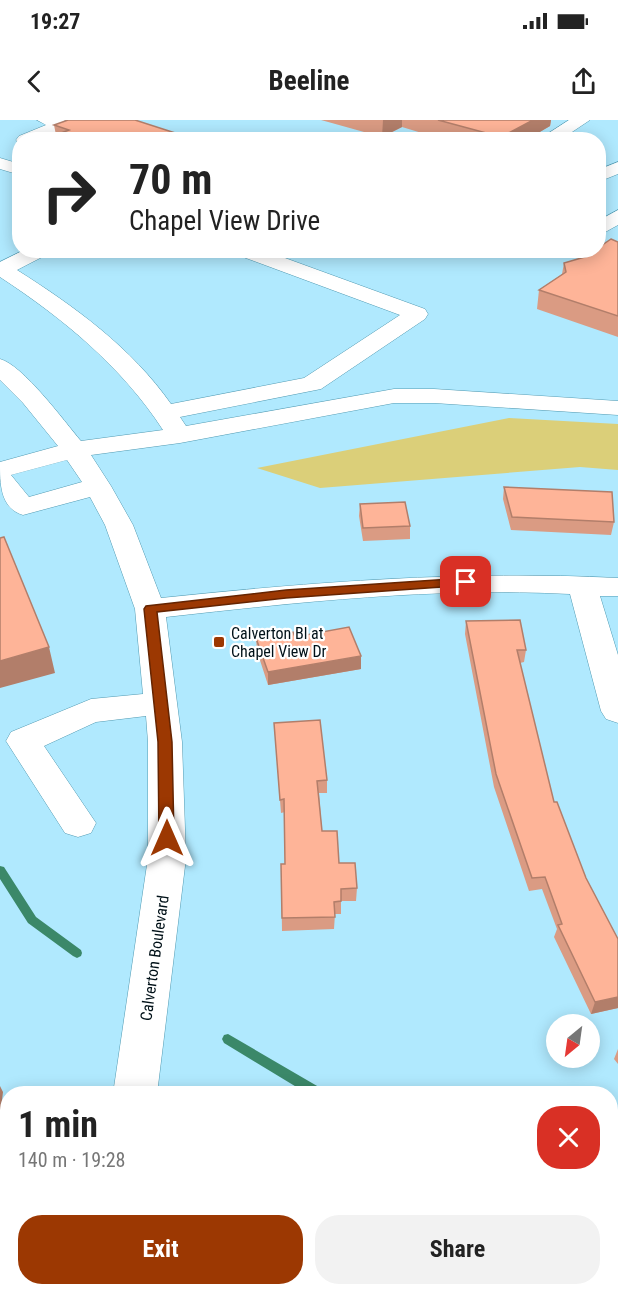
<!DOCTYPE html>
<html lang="en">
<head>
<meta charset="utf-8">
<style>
  :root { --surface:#fff; --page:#f2f2f2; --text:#222; --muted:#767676; --accent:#9c3802 }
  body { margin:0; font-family:"Roboto Condensed",sans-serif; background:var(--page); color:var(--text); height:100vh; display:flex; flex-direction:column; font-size:22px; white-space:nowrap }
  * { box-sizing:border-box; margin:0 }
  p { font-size:20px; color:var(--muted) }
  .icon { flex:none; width:33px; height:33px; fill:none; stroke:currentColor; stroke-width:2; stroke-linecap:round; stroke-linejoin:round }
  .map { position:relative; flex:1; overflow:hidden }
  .panel { position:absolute; left:0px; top:966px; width:618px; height:210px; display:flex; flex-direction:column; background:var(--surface); border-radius:24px 24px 0 0; box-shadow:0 3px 15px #0003 }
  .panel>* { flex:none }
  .guide { position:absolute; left:12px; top:12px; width:594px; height:126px; border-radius:24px; box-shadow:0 3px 15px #0003; background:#fff; color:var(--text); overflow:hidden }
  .needle { width:39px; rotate:209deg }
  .tools { position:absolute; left:546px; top:894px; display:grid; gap:12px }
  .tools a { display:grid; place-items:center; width:54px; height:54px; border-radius:50%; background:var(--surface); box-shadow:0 3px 15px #0003; font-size:30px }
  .pin { position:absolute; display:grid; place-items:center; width:51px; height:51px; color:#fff; margin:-26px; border-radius:12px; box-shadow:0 3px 9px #0006 }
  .me { position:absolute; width:66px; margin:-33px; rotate:0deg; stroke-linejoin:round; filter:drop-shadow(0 0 4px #0008) }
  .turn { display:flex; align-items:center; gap:21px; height:126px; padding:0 18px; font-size:27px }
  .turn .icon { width:78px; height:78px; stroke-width:2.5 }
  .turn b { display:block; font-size:42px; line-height:51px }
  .round { display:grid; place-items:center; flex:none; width:63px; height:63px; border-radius:24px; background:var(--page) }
  .overview { display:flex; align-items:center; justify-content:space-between; height:102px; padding:0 18px }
  h1 { font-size:36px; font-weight:700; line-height:45px }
  .cta { display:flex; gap:12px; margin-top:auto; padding:12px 18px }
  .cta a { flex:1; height:69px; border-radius:24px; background:var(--accent); color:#fff; font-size:24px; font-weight:700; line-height:69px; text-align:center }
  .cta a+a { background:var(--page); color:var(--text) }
  .status { display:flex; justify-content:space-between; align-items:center; height:42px; padding:0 30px; background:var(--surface); direction:ltr }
  .status svg { height:16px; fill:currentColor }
  header { display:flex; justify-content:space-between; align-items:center; height:78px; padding:0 18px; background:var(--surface); font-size:27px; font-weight:700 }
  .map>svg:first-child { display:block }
  .green { fill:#dbcf79 }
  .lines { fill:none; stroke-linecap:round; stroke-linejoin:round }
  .stream { fill:#3b8869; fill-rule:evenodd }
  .minor-casing { stroke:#519ab2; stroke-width:1 }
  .minor { fill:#fff; fill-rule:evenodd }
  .wall { fill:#da9b83 }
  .shaded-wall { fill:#b27e6a }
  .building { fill:#feb498; stroke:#b27e6a; stroke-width:1.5 }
  .route { fill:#9c3802; stroke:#652401; stroke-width:1.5 }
  .poi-dot { fill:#9c3802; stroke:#fff; stroke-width:2 }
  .labels { text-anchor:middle; stroke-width:4.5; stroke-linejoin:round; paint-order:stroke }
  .poi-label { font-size:16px; fill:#001118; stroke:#fff; text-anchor:start }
  .street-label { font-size:16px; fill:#001118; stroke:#fff }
</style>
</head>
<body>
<div class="status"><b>19:27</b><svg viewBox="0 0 49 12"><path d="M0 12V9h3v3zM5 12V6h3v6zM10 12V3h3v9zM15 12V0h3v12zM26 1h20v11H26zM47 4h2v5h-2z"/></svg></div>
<header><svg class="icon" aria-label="back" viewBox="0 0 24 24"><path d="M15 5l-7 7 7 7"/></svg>Beeline<svg class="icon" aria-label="share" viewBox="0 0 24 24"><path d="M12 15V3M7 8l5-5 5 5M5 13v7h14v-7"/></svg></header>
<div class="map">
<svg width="618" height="1176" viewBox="0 0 618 1176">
  <rect width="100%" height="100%" fill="#b0e9fe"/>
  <path class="green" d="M509,298L618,304V350L580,347L320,368L257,348Z"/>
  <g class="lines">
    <path class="stream" d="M0,746L4,747L36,797L81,830L82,833L81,836L77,838L73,836L28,803L0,759Z
      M228,914L324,970L326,974H308L224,923L222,919L224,915Z
      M470,1168H483L487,1176H473Z"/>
    <g class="minor-casing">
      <path id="minor" d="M37,0H64L71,5L68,9L42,20H20L19,24L16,20L19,16L46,5Z
        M569,0H590L560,20H538Z
        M0,38L20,44V55L0,49Z
        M618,42V54L598,62V50Z
        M618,90V105L598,116V101Z
        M24,130H51L48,134L17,150C74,186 132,228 171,284L304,258L400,195L235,134L232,130H263L425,189L428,194L425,199L321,269L180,297L186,306L394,269H434L618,281V295L434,283H394L180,323L91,335L111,366L133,405L161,478C313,462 465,450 618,458V476H600L618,535V603L606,599L601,591L570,474C435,467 300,482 166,497L182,622L186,738L157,974H113L148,738V622L146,596L96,602L44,626L96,703L91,713L78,717L65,713L6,621L11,612L91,579L143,574L135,489L105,405L90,377L23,395C0,388 0,364 0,342L58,326L23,283L0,260V239C23,245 64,301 81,321L163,310C122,247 64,199 0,157V142ZM67,340L82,362L29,377L11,355Z
        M0,1122H8V1168H12L0,1170Z
        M81,1168H129L128,1176H80Z"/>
    </g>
    <use href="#minor" class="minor"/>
  </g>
  <path class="wall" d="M135,0L51,20H48V18L56,15L54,5Z
    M321,0H551L550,6L526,20H445L402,7L382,17Z
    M618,122V217L537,189L539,170L562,154L564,143L588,136Z
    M504,367L614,402L611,415L511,410L503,379Z
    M360,384L410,406V419L363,421L359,396Z
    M466,501L526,530L524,542L520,543L554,682L586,758L618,819V888L591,894L554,817L557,809L542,769L529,771L494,667L465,514Z
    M295,517L361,549L268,565L257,531L256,518Z
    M274,603L327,660V673H319L322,711L339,743L357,768L356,781H341V794H335L334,809L282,811L281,744H285V692L281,693Z
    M618,929V944L614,939Z"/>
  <path class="shaded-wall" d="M383,0H402V7L382,17Z
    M533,0H551L550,6L526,20H501V17Z
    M49,527L55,553L0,568V541Z
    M361,536V549L268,565V552Z
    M618,877V888L591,894L595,882Z
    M0,966L3,972L0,997Z
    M618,1097V1102L610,1105V1100Z"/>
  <path class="building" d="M68,0H135L197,20H51L48,18L69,10L54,5Z
    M438,0H533L501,17Z
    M611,119L618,122V196L539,170L566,152L564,143L588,136L595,130H598V128Z
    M504,367L612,372L614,402L512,397Z
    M405,382L410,406L363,408L360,384Z
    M4,417L49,527L0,541V418Z
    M520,500L526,530H517L554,682H557L586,758L618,819V877L595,882L558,805L562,804L545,757L532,758L496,654L466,501Z
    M349,507L361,536L268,552L256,518L293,512L295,517Z
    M320,600L327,660L317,661L322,711H337L339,743H355L357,768L341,769V781L334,782L335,797L282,798L281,744H285L284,679L280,680L274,603Z
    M617,1047L618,1049V1097L610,1100V1049Z
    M556,1168H566L572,1176H544Z"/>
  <path class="route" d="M466,458L472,462L470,465L286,478L157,492L172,622L174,718L172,723H161L159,718L158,622L144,489L146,486L286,470Z"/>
  <rect class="poi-dot" x="213" y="516" width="12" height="12" rx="3"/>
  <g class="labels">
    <g class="poi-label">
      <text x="231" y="519">Calverton Bl at<tspan x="231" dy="18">Chapel View Dr</tspan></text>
    </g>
    <g class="street-label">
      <text transform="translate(154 838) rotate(-82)" y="6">Calverton Boulevard</text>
    </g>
  </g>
</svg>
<div class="tools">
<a><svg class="needle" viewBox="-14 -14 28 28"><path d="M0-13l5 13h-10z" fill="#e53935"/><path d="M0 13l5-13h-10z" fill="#767676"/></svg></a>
</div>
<div class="pin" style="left:466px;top:462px;background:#d93025"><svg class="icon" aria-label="arrive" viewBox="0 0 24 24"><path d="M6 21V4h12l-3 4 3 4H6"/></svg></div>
<svg class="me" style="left:167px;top:718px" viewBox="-20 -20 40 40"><path d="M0-17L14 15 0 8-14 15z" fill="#9c3802" stroke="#fff" stroke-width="4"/></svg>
<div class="guide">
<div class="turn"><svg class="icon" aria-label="right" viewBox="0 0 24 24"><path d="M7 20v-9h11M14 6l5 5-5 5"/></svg><div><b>70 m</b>Chapel View Drive</div></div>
</div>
<section class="panel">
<div class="overview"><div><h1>1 min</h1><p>140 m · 19:28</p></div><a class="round" style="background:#d93025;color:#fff"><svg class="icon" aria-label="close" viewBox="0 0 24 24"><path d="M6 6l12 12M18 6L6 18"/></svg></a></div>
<div class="cta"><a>Exit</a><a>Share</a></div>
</section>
</div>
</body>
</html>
